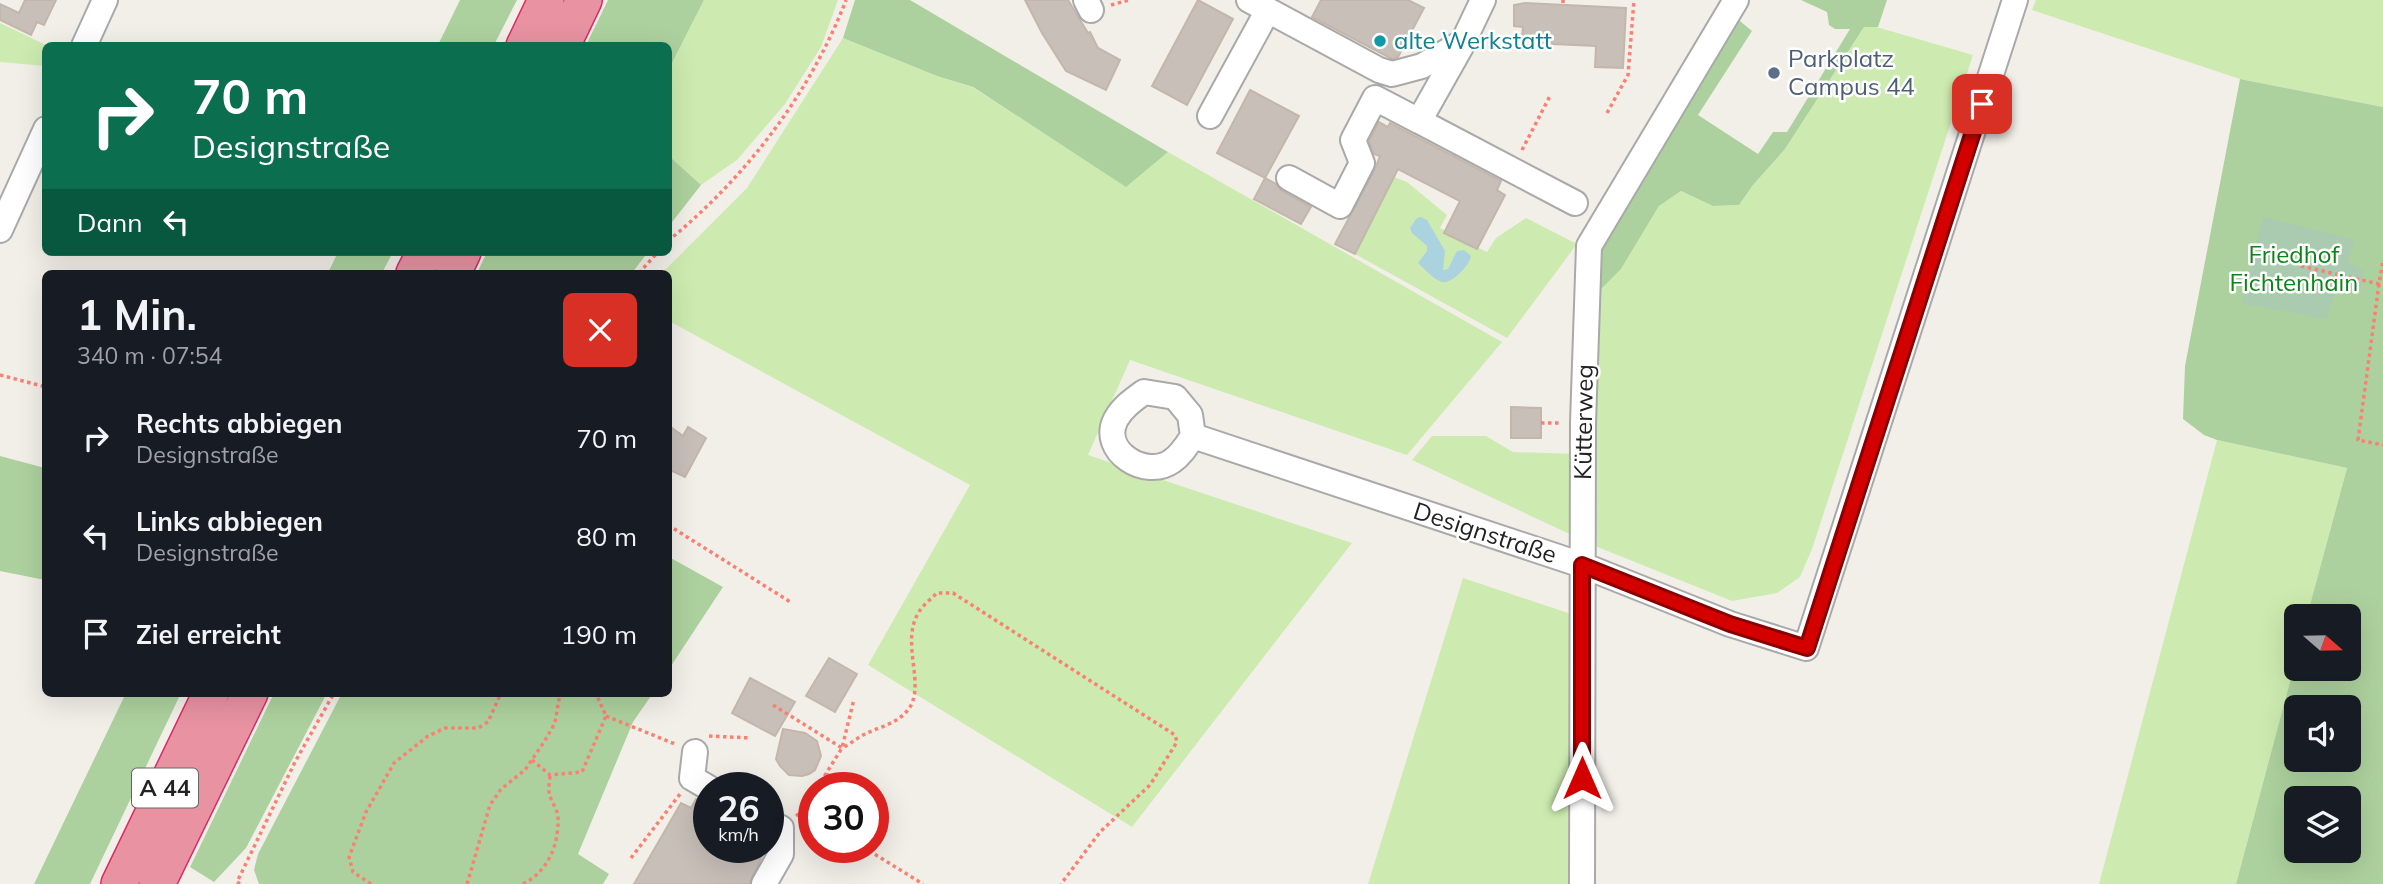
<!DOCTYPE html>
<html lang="de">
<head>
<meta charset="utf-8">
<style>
  :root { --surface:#171b24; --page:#20242c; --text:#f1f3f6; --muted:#9ea1a6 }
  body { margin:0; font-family:Mulish,sans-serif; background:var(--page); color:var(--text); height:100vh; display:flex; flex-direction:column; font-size:26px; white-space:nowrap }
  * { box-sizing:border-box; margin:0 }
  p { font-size:23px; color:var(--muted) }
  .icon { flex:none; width:38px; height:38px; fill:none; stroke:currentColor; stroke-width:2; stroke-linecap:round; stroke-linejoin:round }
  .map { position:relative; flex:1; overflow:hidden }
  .details { position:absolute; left:42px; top:270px; width:630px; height:427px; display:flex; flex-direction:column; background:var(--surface); border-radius:10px; box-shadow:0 7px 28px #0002 }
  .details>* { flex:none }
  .banner { position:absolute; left:42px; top:42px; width:630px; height:214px; border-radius:10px; box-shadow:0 7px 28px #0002; background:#0b6e4f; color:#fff; overflow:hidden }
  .needle { width:46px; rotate:110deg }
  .tools { position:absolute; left:2284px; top:604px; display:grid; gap:14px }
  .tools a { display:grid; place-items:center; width:77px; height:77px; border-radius:10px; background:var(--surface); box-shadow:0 7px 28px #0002; font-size:35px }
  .speed { position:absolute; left:693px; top:772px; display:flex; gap:14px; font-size:35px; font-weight:700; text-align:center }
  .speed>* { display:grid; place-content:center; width:91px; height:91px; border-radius:50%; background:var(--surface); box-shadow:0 7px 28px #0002; line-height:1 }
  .speed small { font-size:18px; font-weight:400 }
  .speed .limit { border:10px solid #d22; background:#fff; color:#111 }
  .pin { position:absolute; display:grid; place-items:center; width:60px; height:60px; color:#fff; margin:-30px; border-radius:14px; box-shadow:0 4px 10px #0006 }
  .me { position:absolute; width:77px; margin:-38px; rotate:0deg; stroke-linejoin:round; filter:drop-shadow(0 0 5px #0008) }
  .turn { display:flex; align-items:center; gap:24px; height:147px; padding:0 35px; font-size:32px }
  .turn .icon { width:91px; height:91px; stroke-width:2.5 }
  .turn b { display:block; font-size:49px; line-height:60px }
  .then { display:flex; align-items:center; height:66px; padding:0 35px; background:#0003; gap:14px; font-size:26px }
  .round { display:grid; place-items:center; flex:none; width:74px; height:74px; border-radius:10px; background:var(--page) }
  .overview { display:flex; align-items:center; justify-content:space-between; height:119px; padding:0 35px }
  h1 { font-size:42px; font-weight:700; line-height:52px }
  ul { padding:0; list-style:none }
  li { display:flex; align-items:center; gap:21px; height:98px; padding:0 35px }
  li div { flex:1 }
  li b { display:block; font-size:26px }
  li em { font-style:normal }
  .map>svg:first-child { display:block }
  .grass { fill:#cdebb0 }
  .forest { fill:#add19e; fill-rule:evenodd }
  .cemetery { fill:#aacbaf }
  .water { fill:#aad3df }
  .building { fill:#c7bfb8; stroke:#c4b6ab; stroke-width:2 }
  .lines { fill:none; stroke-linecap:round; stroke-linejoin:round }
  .minor-casing { stroke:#a9a9a9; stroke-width:28 }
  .highway-casing { stroke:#dc2a67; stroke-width:38 }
  .path { stroke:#fa8072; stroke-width:3.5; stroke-dasharray:3.5 3.5; stroke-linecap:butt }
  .minor { stroke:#fff; stroke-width:24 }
  .highway { stroke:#e892a2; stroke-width:35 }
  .route-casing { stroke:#8a0000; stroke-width:18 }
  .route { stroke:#d40000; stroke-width:12 }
  .culture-dot { fill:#0f9aa8; stroke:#fff; stroke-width:2.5 }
  .service-dot { fill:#5c6f8a; stroke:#fff; stroke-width:2.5 }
  .labels { text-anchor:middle; stroke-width:5; stroke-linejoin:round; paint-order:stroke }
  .shield { fill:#fff; stroke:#646464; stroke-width:2 }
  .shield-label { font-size:23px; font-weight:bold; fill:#222 }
  .culture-label { font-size:24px; fill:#0d838f; stroke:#fff; text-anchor:start }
  .service-label { font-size:24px; fill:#4e5e75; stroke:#fff; text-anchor:start }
  .park-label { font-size:24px; fill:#0c8416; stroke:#fff }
  .street-label { font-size:24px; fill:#222; stroke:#fff }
</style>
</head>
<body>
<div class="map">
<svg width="2383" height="884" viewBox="0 0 2383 884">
  <rect width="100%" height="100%" fill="#f2efe9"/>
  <path class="grass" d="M704,0H838L821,47L785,104L737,160L701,185L669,156V69Z
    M2036,0H2383V107L2240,79L2032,10Z
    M0,23L46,45L45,66L0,62Z
    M1873,26L1973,55L1812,549L1800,577L1777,593L1732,601L1590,544L1591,294L1621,269L1659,206L1681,191L1713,206L1739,205L1753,185L1785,149L1864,27Z
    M843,38L937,76L972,87L1126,186L1168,152L1502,342L1407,455L1130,360L1088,455L1352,543L1132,827L868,665L970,485L669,321L668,273H662L747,188Z
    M1394,177L1407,182L1447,215L1440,228L1487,252L1496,238L1526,218L1577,244L1507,338L1355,254Z
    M1432,436H1486L1513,452L1579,454L1578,538L1412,460Z
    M2217,440L2347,468L2307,616H2296V659L2236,884H2099Z
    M1463,578L1574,615L1576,884H1368Z"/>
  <path class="forest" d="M460,0H517L494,45H438Z
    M608,0H704L669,69L668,46L586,45Z
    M855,0H910L1168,152L1126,187L973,87L937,76L843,38Z
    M1801,0H1887L1878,27H1864L1785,149L1753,185L1739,205L1713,206L1681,191L1659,206L1621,269L1595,295V250L1734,16L1752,31L1698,115L1758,154L1773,132H1787L1850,29H1835L1829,25L1827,12Z
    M2240,79L2383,107V884H2236L2296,659V668H2348V616H2307L2347,468L2217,440L2204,435L2183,419L2185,366ZM2296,707H2348V760H2296ZM2296,798H2348V850H2296Z
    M669,156L701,185L669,226Z
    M338,252H393L382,273H328Z
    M487,252H648L632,273H477Z
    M0,456L45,468V580L0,571Z
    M669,557L723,587L669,669Z
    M126,693H181L90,884H34Z
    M274,693H327L246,848L214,882L190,867Z
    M342,693H653L633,722L578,854L609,874L603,884H259L254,870L258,854Z"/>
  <path class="cemetery" d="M2263,217L2355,240L2348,262L2364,271L2360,293L2337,288L2326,319L2242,303Z"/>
  <path class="water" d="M1421,217L1427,220L1445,251L1443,270L1448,269L1457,251L1464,250L1471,256C1470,265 1451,285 1442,282C1435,280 1423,268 1418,263L1427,251V246L1412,233L1410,228L1417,218Z"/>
  <path class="building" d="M25,0H56L44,25L37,22L31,35L0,20V4L19,13Z
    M1025,0H1068L1088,33L1090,32L1098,48L1120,60L1106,90L1066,71L1042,33Z
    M1198,0L1233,19L1187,105L1152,86Z
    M1321,0H1408L1424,8L1398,57L1392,59L1312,17Z
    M1525,3L1626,8L1623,68L1595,67L1596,46L1532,43V38L1522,37L1523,27L1514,26V5Z
    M1250,90L1299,116L1265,178L1217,153Z
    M1379,122L1388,127L1390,123L1501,181L1497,190L1505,195L1477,249L1444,233L1460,201L1398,169L1355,254L1335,244L1375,169L1380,156L1374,154L1369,141Z
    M1265,178L1276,184L1282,191L1311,207L1301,224L1254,199Z
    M1511,407L1541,408V438H1511Z
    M668,425L683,436L688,427L706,438L685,477L668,469Z
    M829,658L857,674L835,712L806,696Z
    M750,678L795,702L775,736L732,713Z
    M783,729L805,733L817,741L821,756L815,770L809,774L802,776L789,775L780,766L776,759Z
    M696,799L709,806V847H766L749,884H634L681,803L691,808Z"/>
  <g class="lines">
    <g class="minor-casing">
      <path id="minor" d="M1086,0L1091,10
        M1249,0L1379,70L1392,74L1422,66L1463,42L1483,0
        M1463,43L1419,121L1575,203
        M84,46L105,0
        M1210,116L1268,10
        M1289,178L1340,206L1362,163L1353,140L1375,98L1419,121
        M0,230L46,129
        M1144,392L1175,397L1190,415L1193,436C1187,445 1181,455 1172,461C1146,480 1099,451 1116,419C1123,407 1133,400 1144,392Z
        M1193,436L1582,565L1730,624L1806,648L2015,0
        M695,752L692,778L709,788
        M764,884L781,854V828L768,821
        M1582,884L1583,423L1589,246L1736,0"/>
    </g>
    <g class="highway-casing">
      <path id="highway" d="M524,46L546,0
        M562,46L584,0
        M414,273L425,252
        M453,273L463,252
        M119,884L211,693
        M157,884L250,693"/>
    </g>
    <path class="path" d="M1563,3V0
      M1111,5L1129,0
      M1607,113L1628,75L1634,0
      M1522,150L1550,96
      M668,241C746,177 810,94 846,0
      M2301,266L2379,284L2383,261
      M639,273L658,252
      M2379,284L2358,440L2383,445
      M0,375L46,387
      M1541,423H1560
      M668,525L792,603
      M586,693L597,696L604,693
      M773,705L842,748C850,744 857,738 865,734C879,727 896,724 907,711C928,687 899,643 919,612C923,605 931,599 937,593H953L1175,735L1177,742L1150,785L1100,832L1061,884
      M606,716L675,744
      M709,736L751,738
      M532,760L550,775L582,772L606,716L597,696
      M826,774L855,788
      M817,788L842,748L854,699
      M873,796L884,801
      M803,810L814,817
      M796,816L803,810L814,793
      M863,847L923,884
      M631,858L680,794
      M240,884L237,882L295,762L334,693
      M371,884L353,872L349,857L366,812L394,763L428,736L445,728H478L488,722L501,693
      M467,884L490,805L501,789L525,770L544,742L555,723L560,693
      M523,884C547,872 559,846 558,818C558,809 550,801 549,792C548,787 550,780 550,775"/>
    <use href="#minor" class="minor"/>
    <use href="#highway" class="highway"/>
  </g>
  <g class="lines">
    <g class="route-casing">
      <path id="route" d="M1582,778V565L1730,624L1807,648L1982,104"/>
    </g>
    <use href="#route" class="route"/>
  </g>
  <circle class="culture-dot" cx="1380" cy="41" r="7"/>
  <circle class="service-dot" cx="1774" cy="73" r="7"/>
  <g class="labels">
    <rect class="shield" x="132" y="768.5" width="66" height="39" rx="5"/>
    <g class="shield-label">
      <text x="165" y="796">A 44</text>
    </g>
    <g class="culture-label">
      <text x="1394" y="49">alte Werkstatt</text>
    </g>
    <g class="service-label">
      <text x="1788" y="67">Parkplatz<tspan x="1788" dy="28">Campus 44</tspan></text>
    </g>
    <g class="park-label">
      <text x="2294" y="263">Friedhof<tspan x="2294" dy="28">Fichtenhain</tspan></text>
    </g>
    <g class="street-label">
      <text transform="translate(1584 422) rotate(-89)" y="8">Kütterweg</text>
      <text transform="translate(1485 533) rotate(18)" y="8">Designstraße</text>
    </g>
  </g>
</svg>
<div class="tools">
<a><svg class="needle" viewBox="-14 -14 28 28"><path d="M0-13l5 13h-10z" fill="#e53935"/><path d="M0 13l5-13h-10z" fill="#9ea1a6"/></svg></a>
<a><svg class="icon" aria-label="sound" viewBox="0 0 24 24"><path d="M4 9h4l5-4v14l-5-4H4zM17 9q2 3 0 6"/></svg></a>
<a><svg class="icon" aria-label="layers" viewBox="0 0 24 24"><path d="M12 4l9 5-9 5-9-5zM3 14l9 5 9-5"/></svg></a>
</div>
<div class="speed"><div>26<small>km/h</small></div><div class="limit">30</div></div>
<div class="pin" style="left:1982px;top:104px;background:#d93025"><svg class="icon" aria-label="arrive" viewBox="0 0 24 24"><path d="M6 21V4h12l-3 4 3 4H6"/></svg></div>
<svg class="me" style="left:1582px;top:778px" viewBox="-20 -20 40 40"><path d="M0-17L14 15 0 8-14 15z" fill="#d40000" stroke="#fff" stroke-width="4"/></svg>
<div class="banner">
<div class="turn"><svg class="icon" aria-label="right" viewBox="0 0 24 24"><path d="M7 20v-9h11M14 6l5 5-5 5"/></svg><div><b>70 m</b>Designstraße</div></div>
<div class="then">Dann<svg class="icon" aria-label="left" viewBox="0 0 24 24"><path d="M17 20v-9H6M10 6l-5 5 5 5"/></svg></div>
</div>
<section class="details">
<div class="overview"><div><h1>1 Min.</h1><p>340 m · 07:54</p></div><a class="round" style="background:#d93025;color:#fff"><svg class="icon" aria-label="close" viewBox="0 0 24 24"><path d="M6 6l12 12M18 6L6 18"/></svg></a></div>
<ul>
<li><svg class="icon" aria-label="right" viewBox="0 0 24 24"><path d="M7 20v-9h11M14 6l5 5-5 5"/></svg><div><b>Rechts abbiegen</b><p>Designstraße</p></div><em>70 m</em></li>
<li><svg class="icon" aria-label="left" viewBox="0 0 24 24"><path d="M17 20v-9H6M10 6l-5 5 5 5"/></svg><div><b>Links abbiegen</b><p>Designstraße</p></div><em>80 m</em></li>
<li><svg class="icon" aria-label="arrive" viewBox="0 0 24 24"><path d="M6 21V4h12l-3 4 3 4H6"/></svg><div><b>Ziel erreicht</b></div><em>190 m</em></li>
</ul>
</section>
</div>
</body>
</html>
